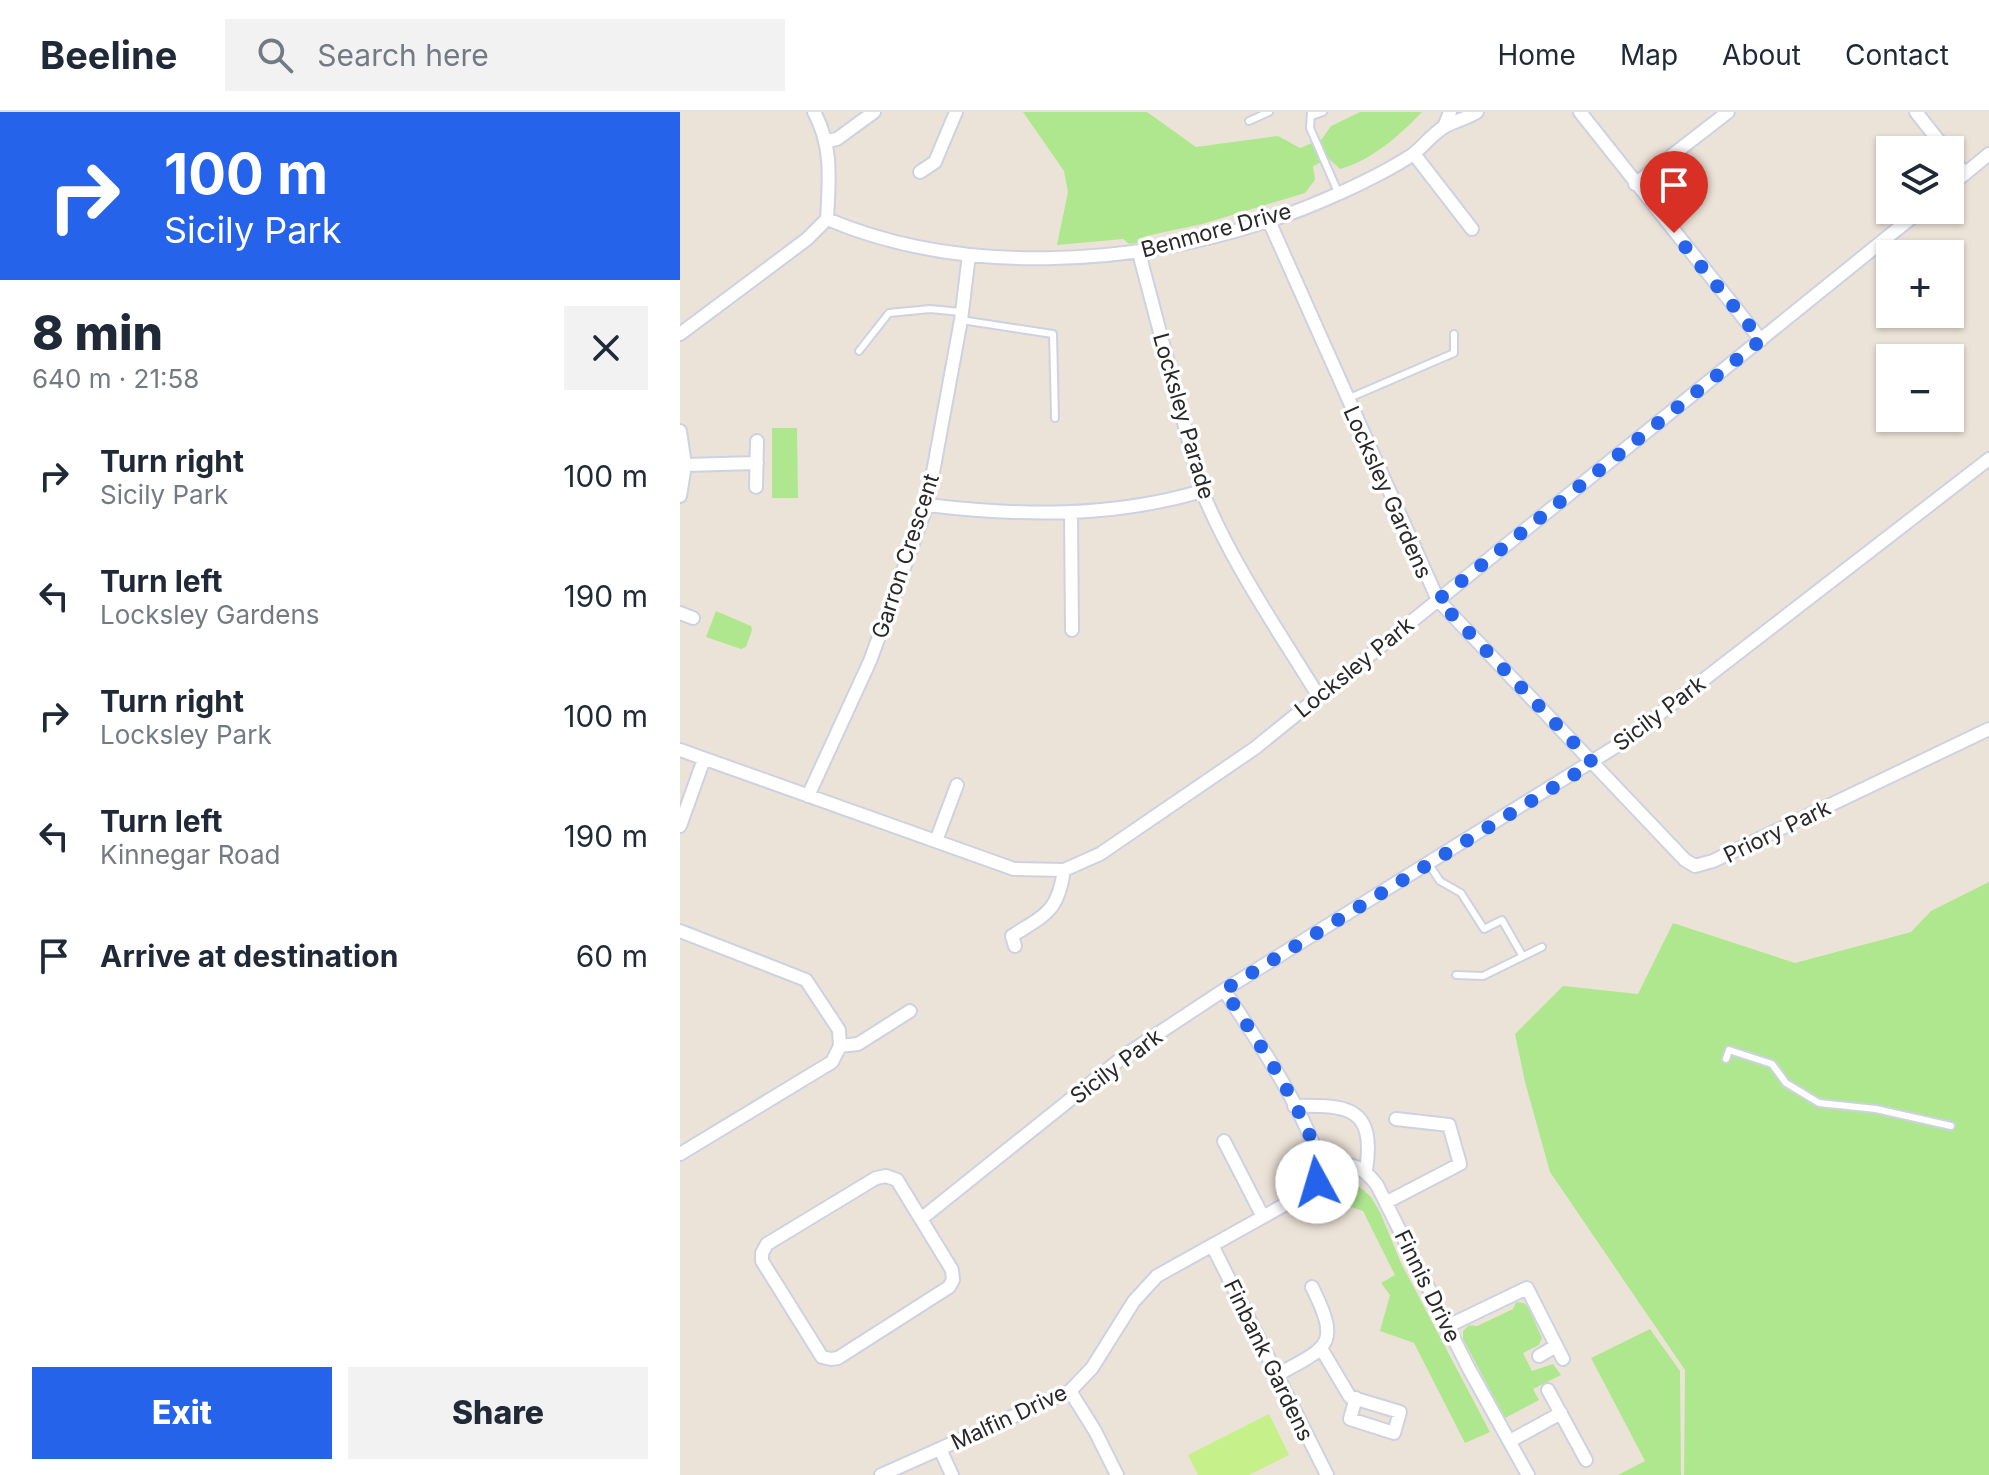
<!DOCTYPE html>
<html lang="en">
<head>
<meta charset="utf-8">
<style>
  :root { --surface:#fff; --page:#f2f2f3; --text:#1f2937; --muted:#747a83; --line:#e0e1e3; --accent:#2563eb }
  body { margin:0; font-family:Inter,sans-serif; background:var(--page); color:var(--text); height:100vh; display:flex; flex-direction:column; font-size:30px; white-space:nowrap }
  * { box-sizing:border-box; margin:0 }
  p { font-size:26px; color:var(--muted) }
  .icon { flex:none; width:44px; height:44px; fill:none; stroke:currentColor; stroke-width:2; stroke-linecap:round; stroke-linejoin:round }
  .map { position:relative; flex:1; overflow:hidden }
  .drawer { display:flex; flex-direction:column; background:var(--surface); width:680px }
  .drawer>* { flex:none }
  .top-card { background:#2563eb; color:#fff; overflow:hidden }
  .controls { position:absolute; left:1196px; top:24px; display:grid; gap:16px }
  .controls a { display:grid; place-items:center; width:88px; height:88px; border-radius:0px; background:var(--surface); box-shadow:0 2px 6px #0004; font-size:40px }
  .pin { position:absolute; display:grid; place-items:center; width:68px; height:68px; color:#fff; margin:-82px -34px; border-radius:50% 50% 50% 0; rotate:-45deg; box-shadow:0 0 8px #0007 }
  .pin .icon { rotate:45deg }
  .me { position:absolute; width:88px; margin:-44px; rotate:354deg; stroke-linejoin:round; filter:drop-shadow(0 0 6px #0008) }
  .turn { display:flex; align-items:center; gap:28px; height:168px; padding:0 32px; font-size:36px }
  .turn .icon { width:104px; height:104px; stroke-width:2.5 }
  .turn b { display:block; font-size:56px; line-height:68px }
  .round { display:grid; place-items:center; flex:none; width:84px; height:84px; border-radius:0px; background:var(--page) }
  .overview { display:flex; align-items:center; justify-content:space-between; height:136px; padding:0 32px }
  h1 { font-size:48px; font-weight:800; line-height:60px }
  .button { display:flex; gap:16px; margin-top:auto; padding:16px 32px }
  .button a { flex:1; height:92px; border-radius:0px; background:var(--accent); color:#fff; font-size:32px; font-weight:800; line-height:92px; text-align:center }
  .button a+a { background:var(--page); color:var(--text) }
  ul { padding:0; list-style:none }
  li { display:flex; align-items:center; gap:24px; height:120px; padding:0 32px }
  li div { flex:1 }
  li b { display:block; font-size:30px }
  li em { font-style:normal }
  header { display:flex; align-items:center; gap:48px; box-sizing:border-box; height:112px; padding:0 40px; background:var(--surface); border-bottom:2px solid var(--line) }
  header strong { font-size:38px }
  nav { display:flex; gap:44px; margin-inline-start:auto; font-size:28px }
  .search { width:560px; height:72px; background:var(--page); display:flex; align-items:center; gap:20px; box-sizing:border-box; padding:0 28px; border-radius:0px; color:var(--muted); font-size:30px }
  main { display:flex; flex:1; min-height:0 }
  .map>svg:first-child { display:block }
  .green { fill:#afe78f }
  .pitch { fill:#c6f08a }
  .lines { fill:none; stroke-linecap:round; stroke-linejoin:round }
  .lane-casing { stroke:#cdd1e2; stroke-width:10 }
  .street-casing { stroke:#cdd1e2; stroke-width:16 }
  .lane { stroke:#fff; stroke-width:6 }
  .street { stroke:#fff; stroke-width:12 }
  .route { stroke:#2563eb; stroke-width:14; stroke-dasharray:0 25.2 }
  .labels { text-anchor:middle; stroke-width:7; stroke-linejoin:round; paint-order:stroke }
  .street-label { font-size:22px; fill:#282828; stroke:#fff }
</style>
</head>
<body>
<header>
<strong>Beeline</strong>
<div class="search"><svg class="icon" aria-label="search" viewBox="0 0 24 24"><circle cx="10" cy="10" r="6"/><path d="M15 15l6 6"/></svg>Search here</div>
<nav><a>Home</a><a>Map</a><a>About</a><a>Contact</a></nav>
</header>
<main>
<section class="drawer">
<div class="top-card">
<div class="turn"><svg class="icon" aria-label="right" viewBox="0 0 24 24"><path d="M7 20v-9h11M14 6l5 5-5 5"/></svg><div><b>100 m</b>Sicily Park</div></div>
</div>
<div class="overview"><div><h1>8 min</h1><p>640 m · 21:58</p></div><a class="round"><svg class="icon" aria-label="close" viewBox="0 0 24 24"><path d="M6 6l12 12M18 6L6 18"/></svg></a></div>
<ul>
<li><svg class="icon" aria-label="right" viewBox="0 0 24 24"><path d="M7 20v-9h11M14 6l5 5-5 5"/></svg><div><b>Turn right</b><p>Sicily Park</p></div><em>100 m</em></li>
<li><svg class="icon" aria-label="left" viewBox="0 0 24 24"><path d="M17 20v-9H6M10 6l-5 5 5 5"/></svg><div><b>Turn left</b><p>Locksley Gardens</p></div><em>190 m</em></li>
<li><svg class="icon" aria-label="right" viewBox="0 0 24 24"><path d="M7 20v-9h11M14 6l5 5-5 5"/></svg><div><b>Turn right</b><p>Locksley Park</p></div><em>100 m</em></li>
<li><svg class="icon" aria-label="left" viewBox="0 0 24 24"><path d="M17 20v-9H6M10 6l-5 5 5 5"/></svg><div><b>Turn left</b><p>Kinnegar Road</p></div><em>190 m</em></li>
<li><svg class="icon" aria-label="arrive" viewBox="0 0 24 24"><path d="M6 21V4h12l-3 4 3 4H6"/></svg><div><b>Arrive at destination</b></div><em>60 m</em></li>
</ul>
<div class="button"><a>Exit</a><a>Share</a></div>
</section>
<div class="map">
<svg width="1309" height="1363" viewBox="0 0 1309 1363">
  <rect width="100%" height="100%" fill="#ece3d8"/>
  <path class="green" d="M343,0H467L516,35L598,24L620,36L642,27L651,14L680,0H742C719,24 692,48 660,57L649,47L633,54L635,68L625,81L522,112L466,124L464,130L449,132L443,127L377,133L388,80L384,59Z
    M92,316H117L118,386H92Z
    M36,499L71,514L72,518L66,535L61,537L26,525Z
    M1309,770V1363H1004L1005,1258L870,1060L845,970L835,922L883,874L958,882L993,811L1115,851L1231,820L1251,799Z
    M662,1071H675L691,1085L700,1100L721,1151L810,1320L785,1331L734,1231L700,1219L710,1183L701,1171L715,1163L683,1099L640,1084Z
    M836,1190L844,1191L848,1195L862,1226L859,1233L843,1241L852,1259L873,1252L881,1263L853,1277L859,1288L825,1306L783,1227V1219L789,1213L797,1214L833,1197Z
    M970,1217L1000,1259L1001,1363H938L965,1349L911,1246Z"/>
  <path class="pitch" d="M589,1302L609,1343L569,1363H518L508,1343Z"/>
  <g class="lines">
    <g class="lane-casing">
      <path id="lane" d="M631,0L630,16L658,80
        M632,4L643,0
        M569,9L589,0
        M281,208L373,222L375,306
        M179,239L209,201L250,197L281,200
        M667,287L774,241V222
        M748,751L760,769L781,781L804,817L822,808L842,843
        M776,863L803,864L862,835
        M1046,947L1049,938L1092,952L1106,971L1139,991L1196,997L1271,1014"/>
    </g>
    <g class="street-casing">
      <path id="street" d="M900,0L1081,228
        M1236,0L1266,38
        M764,15L770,0
        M147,29L157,27L194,0
        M734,42L792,117
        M1270,43L1285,62
        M240,60L255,50L276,0
        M955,72L1048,0
        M1270,74L1309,42
        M147,107C281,164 452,154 588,109C630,96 695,67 732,43C743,35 752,22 764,15C774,9 786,7 797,0
        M589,109L758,488L1005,748L1015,754L1033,749L1309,617
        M459,141L522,379C552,452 598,518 639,585
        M0,222L127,127L147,107C149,70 153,34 134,0
        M0,319L5,353L0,384
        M5,353L77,351
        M76,375L77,329
        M247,393C340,404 431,406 522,379
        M391,402L392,518
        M0,501L13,506
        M0,638L334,757L384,758L420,742L575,636L1241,98
        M128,684L190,549L247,393L281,208L289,143
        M0,714L24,647
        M256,729L277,673
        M0,819L126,868L159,918L160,934L152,950L0,1042
        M335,834L332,824C364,803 378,801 384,758
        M160,934L178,932L230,899
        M614,994C667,993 696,994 686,1058
        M544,1029L582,1103
        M642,1056C668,1049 681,1052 697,1073L788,1255L848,1363
        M206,1064L217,1068L272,1158L273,1168L269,1175L158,1246L151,1247L142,1245L82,1149V1141L87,1132L196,1066Z
        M707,1090L780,1052L769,1013L716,1007
        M241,1107L447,942L544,878L943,630L1309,347
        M532,1133L647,1363
        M768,1214L847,1176L883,1247
        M642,1238L670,1285L720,1300L714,1321L670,1307L676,1286
        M859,1244L876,1234
        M595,1264C647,1235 662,1235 632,1175
        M868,1278L906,1348
        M390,1279L415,1319L437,1363
        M830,1329L881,1301
        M260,1337L272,1363
        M201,1363L390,1279L412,1256L454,1189L477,1164L624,1082L637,1070L642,1056C622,993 580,933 544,878"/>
    </g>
    <use href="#lane" class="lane"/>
    <use href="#street" class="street"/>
  </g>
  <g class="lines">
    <path class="route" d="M637,1070L642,1056C622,993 580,933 544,878L913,651L758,488L1081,228L994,121"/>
  </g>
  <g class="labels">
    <g class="street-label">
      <text transform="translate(536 118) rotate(-15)" y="8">Benmore Drive</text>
      <text transform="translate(504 304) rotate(74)" y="8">Locksley Parade</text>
      <text transform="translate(708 380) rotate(66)" y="8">Locksley Gardens</text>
      <text transform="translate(225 444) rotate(-72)" y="8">Garron Crescent</text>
      <text transform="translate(674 555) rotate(-39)" y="8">Locksley Park</text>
      <text transform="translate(979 601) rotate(-37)" y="8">Sicily Park</text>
      <text transform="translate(1097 719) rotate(-26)" y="8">Priory Park</text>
      <text transform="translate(436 954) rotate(-37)" y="8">Sicily Park</text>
      <text transform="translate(748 1174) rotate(64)" y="8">Finnis Drive</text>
      <text transform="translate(589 1248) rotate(64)" y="8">Finbank Gardens</text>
      <text transform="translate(329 1305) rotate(-25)" y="8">Malfin Drive</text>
    </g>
  </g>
</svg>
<div class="controls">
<a><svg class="icon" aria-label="layers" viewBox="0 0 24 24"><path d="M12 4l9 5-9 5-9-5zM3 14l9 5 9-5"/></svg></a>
<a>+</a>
<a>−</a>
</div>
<div class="pin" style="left:994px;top:121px;background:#d93025"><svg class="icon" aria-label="arrive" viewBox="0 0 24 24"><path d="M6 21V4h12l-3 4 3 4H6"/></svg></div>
<svg class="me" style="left:637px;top:1070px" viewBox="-20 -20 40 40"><circle r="19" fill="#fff"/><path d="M0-13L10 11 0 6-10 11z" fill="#2563eb"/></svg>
</div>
</main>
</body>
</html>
